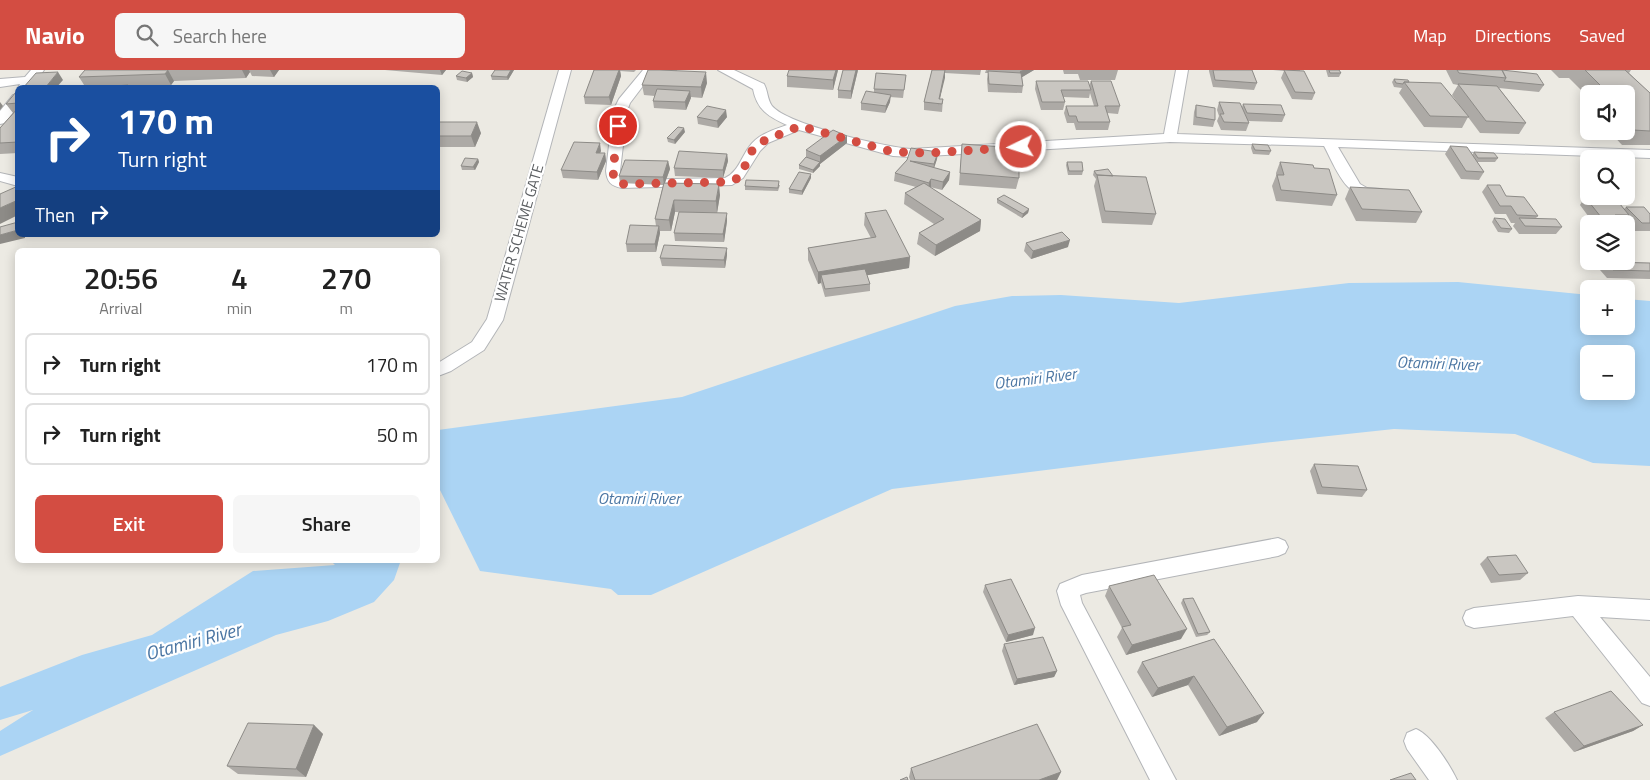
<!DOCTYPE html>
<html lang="en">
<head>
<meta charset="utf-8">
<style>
  :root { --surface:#fff; --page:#f6f6f6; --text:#222; --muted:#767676; --line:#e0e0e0; --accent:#d34d42 }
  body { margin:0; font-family:"Titillium Web",sans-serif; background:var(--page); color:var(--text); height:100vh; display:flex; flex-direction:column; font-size:19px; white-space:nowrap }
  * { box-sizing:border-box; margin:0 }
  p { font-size:16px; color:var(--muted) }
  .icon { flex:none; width:28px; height:28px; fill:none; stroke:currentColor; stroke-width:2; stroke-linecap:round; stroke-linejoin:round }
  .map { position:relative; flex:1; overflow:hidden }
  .drawer { position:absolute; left:15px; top:178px; width:425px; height:315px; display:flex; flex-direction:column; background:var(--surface); border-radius:8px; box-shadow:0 2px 12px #0003 }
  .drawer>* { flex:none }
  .top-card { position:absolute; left:15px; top:15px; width:425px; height:152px; border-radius:8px; box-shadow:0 2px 12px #0003; background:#1a4fa0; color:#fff; overflow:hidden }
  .fabs { position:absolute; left:1580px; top:15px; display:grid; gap:10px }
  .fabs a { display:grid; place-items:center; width:55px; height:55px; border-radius:8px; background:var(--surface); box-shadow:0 2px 12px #0003; font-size:25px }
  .pin { position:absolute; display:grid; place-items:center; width:42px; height:42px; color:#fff; margin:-21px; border:2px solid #fff; border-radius:50%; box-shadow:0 1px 5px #0007 }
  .me { position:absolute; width:55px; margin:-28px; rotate:266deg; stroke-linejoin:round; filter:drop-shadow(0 0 4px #0008) }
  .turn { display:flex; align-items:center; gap:18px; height:105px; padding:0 20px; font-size:22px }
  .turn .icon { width:65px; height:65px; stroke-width:2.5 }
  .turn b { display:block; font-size:35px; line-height:42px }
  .then { display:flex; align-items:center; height:48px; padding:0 20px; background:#0003; gap:10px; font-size:19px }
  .eta { display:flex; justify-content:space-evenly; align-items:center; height:85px; text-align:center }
  .eta b { font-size:30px; font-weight:600; line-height:35px }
  .primary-button { display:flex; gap:10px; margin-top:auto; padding:10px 20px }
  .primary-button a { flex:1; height:58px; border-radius:8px; background:var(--accent); color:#fff; font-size:20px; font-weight:600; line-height:58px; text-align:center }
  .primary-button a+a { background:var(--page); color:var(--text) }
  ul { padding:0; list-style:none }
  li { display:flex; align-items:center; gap:15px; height:62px; margin:0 10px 8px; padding:0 10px; border:2px solid var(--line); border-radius:8px }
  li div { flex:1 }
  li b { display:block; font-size:19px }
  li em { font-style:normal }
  header { display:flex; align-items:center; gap:30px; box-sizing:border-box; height:70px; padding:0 25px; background:var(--accent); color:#fff }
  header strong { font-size:24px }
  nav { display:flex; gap:28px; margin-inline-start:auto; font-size:18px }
  .search { width:350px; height:45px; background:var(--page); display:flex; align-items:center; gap:12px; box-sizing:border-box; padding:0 18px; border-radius:8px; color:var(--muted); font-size:19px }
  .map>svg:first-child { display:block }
  .water { fill:#abd4f4; fill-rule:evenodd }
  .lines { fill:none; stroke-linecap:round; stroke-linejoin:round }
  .minor-casing { stroke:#b3b5b8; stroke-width:2 }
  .minor { fill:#fff; fill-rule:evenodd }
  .wall { fill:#adaaa6 }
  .shaded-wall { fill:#8d8b87 }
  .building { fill:#c9c6c1; stroke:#8d8b87 }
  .route { stroke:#d34d42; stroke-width:9; stroke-dasharray:0 16.2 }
  .labels { text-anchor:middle; stroke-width:4.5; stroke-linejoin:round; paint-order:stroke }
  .street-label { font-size:15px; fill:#5b5e61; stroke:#fff }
  .water-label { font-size:16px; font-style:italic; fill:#4b76a3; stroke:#fff }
  .near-water-label { font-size:19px; font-style:italic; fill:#4b76a3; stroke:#fff }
</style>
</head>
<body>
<header>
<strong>Navio</strong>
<div class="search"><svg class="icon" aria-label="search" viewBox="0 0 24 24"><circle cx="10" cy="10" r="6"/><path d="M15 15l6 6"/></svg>Search here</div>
<nav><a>Map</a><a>Directions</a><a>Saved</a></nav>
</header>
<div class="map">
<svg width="1650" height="710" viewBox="0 0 1650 710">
  <rect width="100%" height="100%" fill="#eceae3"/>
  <path class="water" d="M1458,212L1589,225V256H1626V229L1650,231V396L1593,393L1515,364L1394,359L1263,373L892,419L651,525H618L611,519L480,501L438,416V360L682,327L955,236L1012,226L1061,225L1179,233L1349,213ZM1589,284H1626V321H1589Z
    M330,490H401L394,510L374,532L328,551L276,565L0,686V661L33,640L0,650V617L82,585L152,565L253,501L335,495Z"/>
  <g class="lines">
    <g class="minor-casing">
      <path id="minor" d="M31,0H44L31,18H18L20,14L0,17V9L25,7Z
        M559,0H571L503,250L484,280L451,301L438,306V293L472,272L487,249Z
        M643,0H655L630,33L627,41L620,101L621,108L624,110L725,108C738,102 741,88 749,77C758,64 773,60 787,55C769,47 757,40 753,19L718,0H734L764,14C768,21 767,29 772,36C788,55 885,77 911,79L1164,64L1176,0H1188L1177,64L1650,80V88L1338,77L1360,114L1367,118L1382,119L1384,122L1382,125C1347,134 1338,102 1324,76L1170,72L911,87L893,86L799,60L768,73L760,81L743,108L732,115L622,118C611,116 607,112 606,101L613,41L619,29Z
        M18,24V37L5,53L0,54V41L13,25Z
        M0,103L18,107V116L0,111Z
        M1278,468L1285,471L1288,477L1285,483L1278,486L1086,523L1080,525L1082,533L1176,710H1150L1061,535L1057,521L1060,514L1082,505Z
        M1578,526L1650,530V550L1600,547L1650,607V636L1642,633L1573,546L1474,558L1466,555L1463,548L1466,541L1474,538Z
        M1416,659C1431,665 1450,695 1457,710H1429L1407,679L1404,671L1407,663Z"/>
    </g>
    <use href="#minor" class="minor"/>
  </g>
  <path class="wall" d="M85,0H279L274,7L252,6L250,2L246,8L174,11L171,15L128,16L129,18H86L79,7Z
    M385,0H446L442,5Z
    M495,0H514L508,10H492L491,6Z
    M594,0H636L634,2L620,1L621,6L611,35L585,34L584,27Z
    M648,0H677V1L707,13L702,28L691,27L686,40L654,38L653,31L655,26L644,25L642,15Z
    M838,0L833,20L787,17V6Z
    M858,0L851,29L838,28V20Z
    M932,0H981L980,5L945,3L940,29H943L942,42L924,40V32Z
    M986,0H1034L1022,7L1023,16L1022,23L988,22L987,9L988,3H985Z
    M1063,0H1118L1115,10H1080L1078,4H1064Z
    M1209,0H1252L1257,13L1254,20L1213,17L1209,1Z
    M1273,0H1300V1L1315,23L1312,30L1292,29L1281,8L1284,1Z
    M1326,0H1339L1341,3L1339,7H1328Z
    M1446,0H1502L1544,15L1539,22L1499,18L1526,53L1519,64L1480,63L1468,47L1462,58L1424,57L1399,23L1402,18L1394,17L1392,12L1394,9L1409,12L1462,39L1452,25L1458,15L1453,14Z
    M1551,0H1631L1629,3L1650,23V75H1622L1609,61H1626V24H1589V28L1569,8H1559Z
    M472,3L473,7L467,12L457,10L456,6Z
    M906,5L903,28L890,27V32L885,43L861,40V33L874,22V19Z
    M1036,11L1089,16L1091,11L1120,36L1118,44L1107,43L1110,52L1108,60H1076L1074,53H1067L1064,43L1066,36H1094L1090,23L1089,28L1063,27L1065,32L1063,40H1041L1035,19Z
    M18,22V83L0,84V58L13,43L6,34Z
    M1219,32L1242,37L1243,34L1285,45L1282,52L1248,51L1249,53L1246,61L1221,60L1217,51L1219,46L1217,40Z
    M1196,35L1215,50L1213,57L1193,55L1194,42Z
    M697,47H727L718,58L698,54Z
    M438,52L481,63L475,77H438Z
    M1012,60L1042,68L1041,71H1013L1011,63Z
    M685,62L675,74L668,72L667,68Z
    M847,73L820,94V96L813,103L799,99V95L806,87V80Z
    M962,74L1019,108L1016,119L959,115Z
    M1252,74L1271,81L1269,85L1253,84L1251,78Z
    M1450,76L1472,85L1474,82L1498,88L1495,92H1477L1484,102L1479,110L1461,109L1445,84Z
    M601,81L600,83H605L606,91L598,110L563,108L561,100Z
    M938,82L937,89L934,98L950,102L949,110L942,120L930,117L981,150L980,161L935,186L917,174L919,163L934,154L904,134L905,123L916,117L894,111L895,103L907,90Z
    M727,84L728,91L723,108L675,106L674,98Z
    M478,89L479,92L475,100H462L461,96Z
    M668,91L670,99L665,113L720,125L717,143L675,142L671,161H660V163L656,182H627L626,174L656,156L655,149L663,115L620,113L619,106Z
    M1067,92L1083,101L1082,105H1068L1066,95Z
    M1280,92L1337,125L1332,136L1276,131L1272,116L1276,106V103Z
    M1094,101L1113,106L1156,144L1152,155L1102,153L1094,116L1096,109L1093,105Z
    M811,108L802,125L789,123V119Z
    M780,115L778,121L745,120V116Z
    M1487,115L1506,126L1538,146L1536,148L1562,157L1556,164H1519L1513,156L1515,153H1511L1506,144H1495L1482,122Z
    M1350,117L1422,142L1416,153L1356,151L1345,129Z
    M1585,127L1624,139L1626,137L1650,144V161H1635L1625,151L1623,153L1594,154L1580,135Z
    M997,129L1029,139L1028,143L1022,148L997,133Z
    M865,143L910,187L909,198L867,205L870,214V221L825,227L821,213L818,214L808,190V178L871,168L864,155Z
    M1494,148L1512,159L1509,163L1498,162L1492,152Z
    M727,151L724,172L675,171L674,163Z
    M1026,173L1068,177L1031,189L1024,181Z
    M727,185L725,198L662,196L660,188Z
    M1607,192L1650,193V209L1607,208L1600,200Z
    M1314,394L1367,420L1362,427L1317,424L1310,401Z
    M1487,487L1528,503L1520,510L1491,513L1480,494Z
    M985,515L1033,565L1006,572L983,522Z
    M1109,516L1181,569L1126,585L1117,567L1122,558L1105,526Z
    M1183,529L1210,562L1207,565L1196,567L1181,533Z
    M1214,569L1257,652L1219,666L1188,615L1152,627L1137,602L1142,592Z
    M1004,574L1057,601L1054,607L1014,615L1002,581Z
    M1554,642L1643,655L1633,661L1574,682L1545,648Z
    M314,655L323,664L306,707L238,704L227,696Z
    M911,698L1061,702L1057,710H910L909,707Z"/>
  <path class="shaded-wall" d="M168,0L174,11L171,15L165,4Z
    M242,0H249L250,2L246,8Z
    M270,0H279L274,7Z
    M440,0H446L442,5Z
    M511,0H514L508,10L507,7Z
    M619,0H620L621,6L611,35L609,27Z
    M836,0H838L833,20V10Z
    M856,0H858L851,29V21Z
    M945,0V8L938,36L939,29Z
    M1023,0H1034L1019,9L1020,1Z
    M58,2L63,10L56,18H45Z
    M706,2L707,13L702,28L701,17Z
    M472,3L473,7L467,12L466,8Z
    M690,21L691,28L686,40L685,32Z
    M891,25L890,32L885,43L886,36Z
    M0,32L3,36L0,40Z
    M726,40L727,47L718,58L717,51Z
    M477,52L481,63L475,77L471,66Z
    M684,58L685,62L675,74L674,70Z
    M847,66V73L820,94V96L813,103V100L820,92V86Z
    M600,73L601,81L597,90L596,83Z
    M938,82L937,89L933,101L934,94Z
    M605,83L606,91L598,110L597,102Z
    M727,84L728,91L723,108V100Z
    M478,89L479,92L475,100L473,97Z
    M668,91L670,99L664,115L663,107Z
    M950,102L949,110L942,120L943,112Z
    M811,104V108L802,125V121Z
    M931,109V117L928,120L929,113Z
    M719,114L720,125L717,143L716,131Z
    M18,130V145L0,154V138Z
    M674,130L675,142L671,161L669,150Z
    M1029,139L1028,143L1022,148L1023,144Z
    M727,143V151L724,172L723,164Z
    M981,150L980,161L935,186L936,175Z
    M659,156L660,163L656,182L655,174Z
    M18,160V165H25V168L0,174V165Z
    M1070,170L1068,177L1031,189L1033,181Z
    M727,178V185L725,198L724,190Z
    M910,187L909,198L823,213L821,205V213L818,214V202Z
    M1035,558L1033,565L1006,572L1008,565Z
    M1187,559L1181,569L1126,585L1132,575Z
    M1057,601L1054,607L1014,615L1017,609Z
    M1194,606L1188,615L1152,627L1158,618Z
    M1264,643L1257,652L1219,666L1227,657Z
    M314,655L323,664L306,707L296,699Z
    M1643,655L1633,661L1574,682L1584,676Z
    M1061,702L1057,710H1039Z"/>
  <path class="building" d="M85,0H168L165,4L79,7Z
    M495,0H511L507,7L491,6Z
    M594,0H619L609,27H584Z
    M648,0H660L706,2L701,17L642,15Z
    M789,0H836L833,10L787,6Z
    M843,0H856L851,21L838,20Z
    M932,0H945L939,29H943L942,34L924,32Z
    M1213,0H1252L1257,13L1215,10Z
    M1284,0L1304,1L1315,23L1295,22Z
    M1329,0H1339L1341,3H1330Z
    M1457,0H1502L1506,8L1459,3Z
    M1502,0L1537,4L1544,15L1504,11L1506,8Z
    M1585,0H1625L1650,23V61L1633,60L1626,54V24H1609Z
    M462,1L472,3L466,8L456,6Z
    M988,1L1021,3L1023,16L989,14Z
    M58,2L45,18H23L36,3Z
    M876,3L906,5L904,20L874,19Z
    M1394,9L1408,10L1409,12H1404L1403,14L1396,13Z
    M1036,11H1088L1091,20H1061L1065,32H1042Z
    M1091,11H1111L1120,36H1105L1110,52H1078L1076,46H1069L1066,36H1098Z
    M1404,12L1441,13L1469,47L1430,46Z
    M1458,14L1497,16L1526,53L1486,51Z
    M128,15L126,18H88Z
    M657,19L690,21L685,32L653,31Z
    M866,21L891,25L886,36L861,33Z
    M16,22H18V33L6,34Z
    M1219,32L1240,33L1249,53L1224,52L1220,44H1224Z
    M1243,34L1281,35L1285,45L1247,43Z
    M1196,35L1215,38V50L1196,47Z
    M707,36L726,40L717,51L697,47Z
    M18,38V72L0,73V58Z
    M438,52H477L471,66H438Z
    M678,57L684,58L674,70L667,68Z
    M833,60L847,66L820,86L806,80Z
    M1012,60H1040L1042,68L1013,67Z
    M574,72L600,73L596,83H605L597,102L561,100Z
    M962,74L1019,78V108L960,103Z
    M1252,74L1268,75L1271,81L1255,80Z
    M1450,76L1467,77L1484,102L1466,101Z
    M911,78L938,82L934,94L910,91L950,102L943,112L931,109L929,113L895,103L907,90Z
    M679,81L727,84L723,100L674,98Z
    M1474,82L1494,83L1498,88H1478Z
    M806,87L820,92L813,100L799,95Z
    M465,88L478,89L473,97L461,96Z
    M625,90L668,91L663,107L619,106Z
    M1067,92H1082L1083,101H1069Z
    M1280,92L1313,95L1314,98L1329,99L1337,125L1281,120L1277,105H1284Z
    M1108,99L1113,106L1097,105L1094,101Z
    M799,102L811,104L802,121L789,119Z
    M1097,105L1146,107L1156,144L1105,141Z
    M746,110L779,111L778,118L745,116Z
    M664,113L719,114L716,131L674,130L669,150L655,149Z
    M924,113L981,150L936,175L919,163L944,149L905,123Z
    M1487,115H1500L1506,126L1524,127L1538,146L1517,145L1511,136H1500Z
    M18,116V130L0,138V124Z
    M1350,117L1409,120L1422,142L1362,139Z
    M1004,125L1029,139L1023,144L997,129Z
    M1585,127L1615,128L1629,145H1615L1617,148L1601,147Z
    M1626,137H1644L1650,144V153H1642Z
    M886,140L910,187L818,202L808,178L876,167L865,143Z
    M679,142L727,143L723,164L674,163Z
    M1494,148L1505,149L1512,159L1501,158Z
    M1519,148L1556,149L1562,157L1525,156Z
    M18,152V160L0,165V157Z
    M630,155L659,156L655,174H626Z
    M1062,162L1070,170L1033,181L1026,173Z
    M664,175L727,178L724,190L660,188Z
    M1607,192L1650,193V201L1613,200Z
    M865,199L870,214L825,219L821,205Z
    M1314,394L1358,396L1367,420L1322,417Z
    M1516,485L1528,503L1499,505L1487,487Z
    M1154,505L1187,559L1132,575L1122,557L1131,555L1109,516Z
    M1011,509L1035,558L1008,565L985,515Z
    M1193,528L1210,562L1198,564L1183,529Z
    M1043,567L1057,601L1017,609L1004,574Z
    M1214,569L1264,643L1227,657L1194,606L1158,618L1142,592Z
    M1611,621L1643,655L1584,676L1554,642Z
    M248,653L314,655L296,699L227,696Z
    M1037,654L1061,702L1039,710H915L911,698Z
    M1411,703L1416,710H1390Z
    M907,707L908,710H900Z"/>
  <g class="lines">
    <path class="route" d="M618,56L613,101L614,110L622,114L727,112L736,109L741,105L751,82L761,72L800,56L893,82L930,83L1021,77"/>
  </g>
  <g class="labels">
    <g class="street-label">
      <text transform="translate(519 163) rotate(-74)" y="5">WATER SCHEME GATE</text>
    </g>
    <g class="water-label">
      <text transform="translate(1438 293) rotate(2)" y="6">Otamiri River</text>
      <text transform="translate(1035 308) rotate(-7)" y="6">Otamiri River</text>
      <text x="639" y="434">Otamiri River</text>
    </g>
    <g class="near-water-label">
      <text transform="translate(193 571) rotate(-15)" y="7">Otamiri River</text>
    </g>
  </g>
</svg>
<div class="fabs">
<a><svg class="icon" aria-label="sound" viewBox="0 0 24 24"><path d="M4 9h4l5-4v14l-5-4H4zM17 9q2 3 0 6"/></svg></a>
<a><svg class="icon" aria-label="search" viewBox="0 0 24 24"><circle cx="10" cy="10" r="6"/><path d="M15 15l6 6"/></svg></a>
<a><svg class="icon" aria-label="layers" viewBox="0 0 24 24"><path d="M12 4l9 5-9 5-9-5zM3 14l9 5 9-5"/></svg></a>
<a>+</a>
<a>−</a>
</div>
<div class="pin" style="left:618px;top:56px;background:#d93025"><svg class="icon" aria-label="arrive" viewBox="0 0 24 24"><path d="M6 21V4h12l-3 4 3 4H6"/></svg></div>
<svg class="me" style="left:1021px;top:77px" viewBox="-20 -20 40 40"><circle r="17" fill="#d34d42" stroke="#fff" stroke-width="3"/><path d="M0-11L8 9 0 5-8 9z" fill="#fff"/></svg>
<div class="top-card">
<div class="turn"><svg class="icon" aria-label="right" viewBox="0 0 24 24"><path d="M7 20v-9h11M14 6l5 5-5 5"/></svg><div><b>170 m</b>Turn right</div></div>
<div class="then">Then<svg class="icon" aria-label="right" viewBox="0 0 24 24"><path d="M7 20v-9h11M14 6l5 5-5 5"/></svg></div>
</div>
<section class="drawer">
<div class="eta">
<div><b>20:56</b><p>Arrival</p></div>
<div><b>4</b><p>min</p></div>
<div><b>270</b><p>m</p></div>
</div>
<ul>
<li><svg class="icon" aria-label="right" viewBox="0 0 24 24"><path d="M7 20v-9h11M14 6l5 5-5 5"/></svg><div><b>Turn right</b></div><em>170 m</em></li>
<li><svg class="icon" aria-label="right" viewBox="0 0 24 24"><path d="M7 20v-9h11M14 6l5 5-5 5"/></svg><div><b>Turn right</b></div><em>50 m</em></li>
</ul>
<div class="primary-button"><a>Exit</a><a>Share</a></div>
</section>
</div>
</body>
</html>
